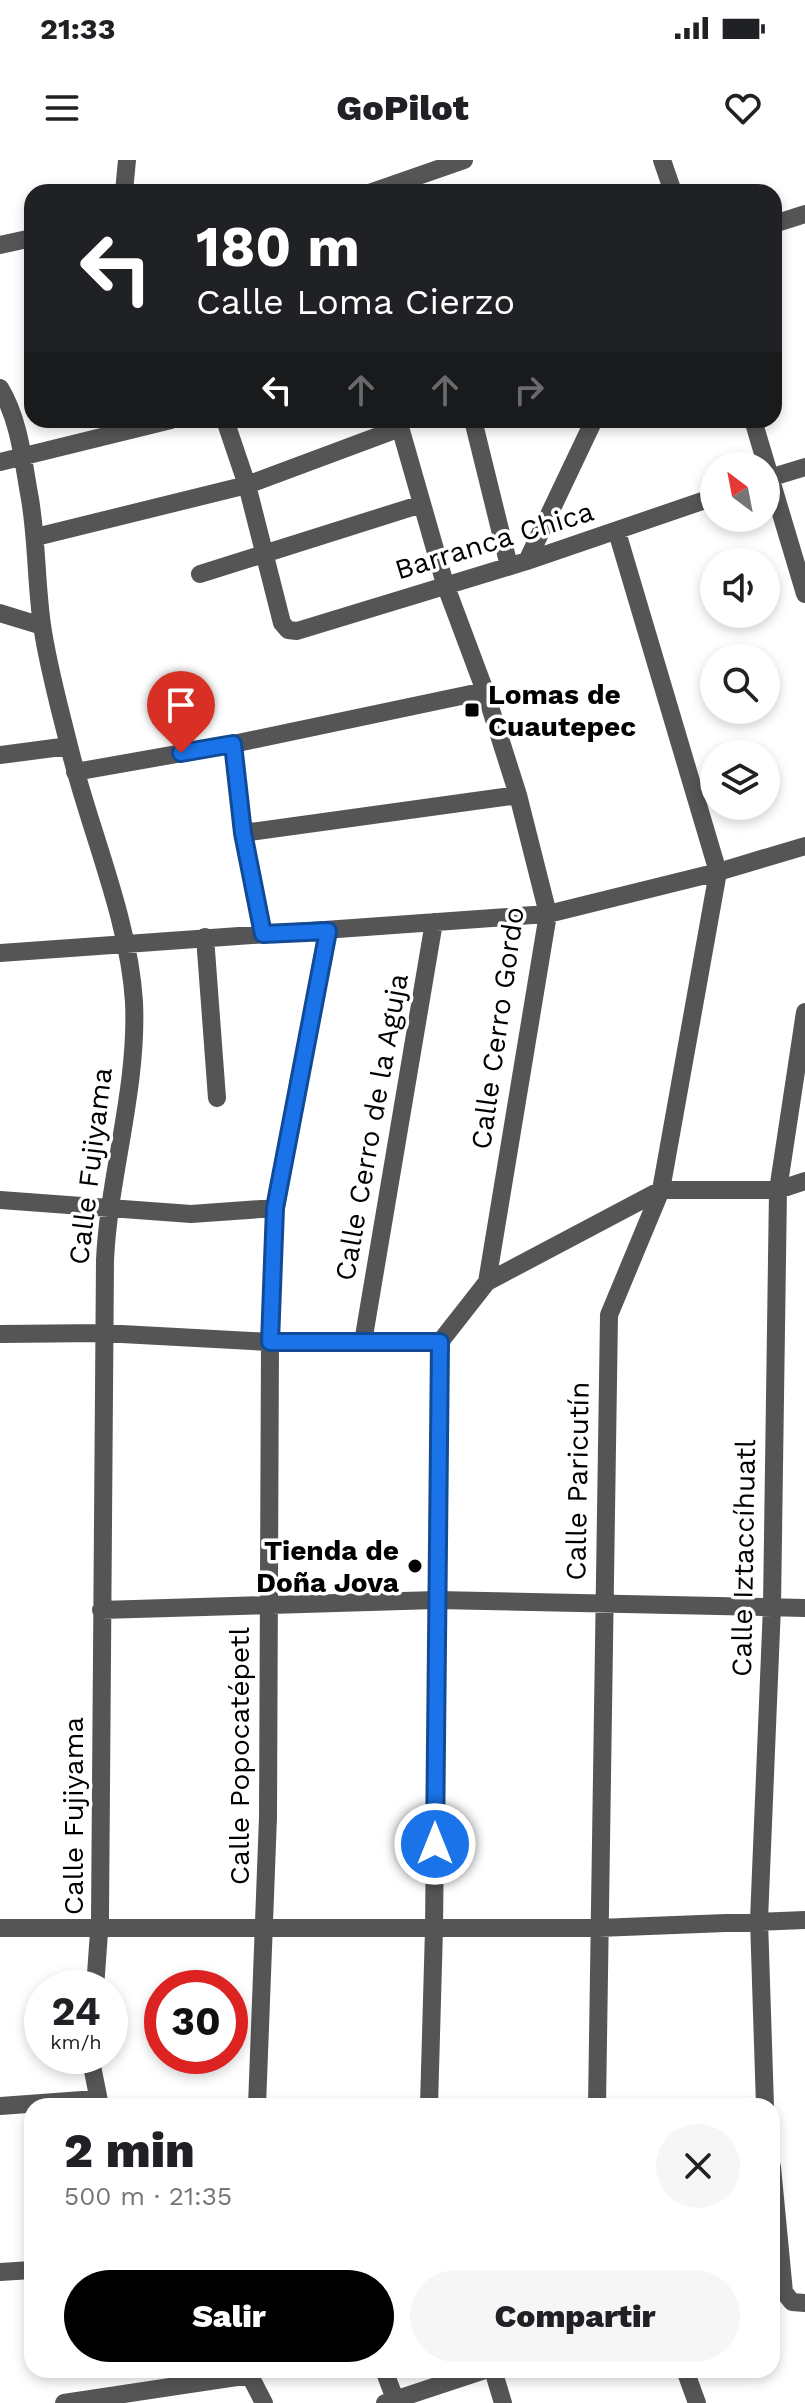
<!DOCTYPE html>
<html lang="es">
<head>
<meta charset="utf-8">
<style>
  :root { --surface:#fff; --page:#f6f6f6; --text:#202124; --muted:#757577; --accent:#000 }
  body { margin:0; font-family:"Work Sans",sans-serif; background:var(--page); color:var(--text); height:100vh; display:flex; flex-direction:column; font-size:30px; white-space:nowrap }
  * { box-sizing:border-box; margin:0 }
  p { font-size:26px; color:var(--muted) }
  .icon { flex:none; width:44px; height:44px; fill:none; stroke:currentColor; stroke-width:2; stroke-linecap:round; stroke-linejoin:round }
  .map { position:relative; flex:1; overflow:hidden }
  .side { position:absolute; left:24px; top:1938px; width:756px; height:280px; display:flex; flex-direction:column; background:var(--surface); border-radius:24px; box-shadow:0 4px 12px #0003 }
  .side>* { flex:none }
  .banner { position:absolute; left:24px; top:24px; width:758px; height:244px; border-radius:24px; box-shadow:0 4px 12px #0003; background:#202124; color:#fff; overflow:hidden }
  .needle { width:52px; rotate:328deg }
  .tools { position:absolute; left:700px; top:292px; display:grid; gap:16px }
  .tools a { display:grid; place-items:center; width:80px; height:80px; border-radius:50%; background:var(--surface); box-shadow:0 4px 12px #0003; font-size:40px }
  .speed { position:absolute; left:24px; top:1810px; display:flex; gap:16px; font-size:40px; font-weight:700; text-align:center }
  .speed>* { display:grid; place-content:center; width:104px; height:104px; border-radius:50%; background:var(--surface); box-shadow:0 4px 12px #0003; line-height:1 }
  .speed small { font-size:20px; font-weight:400 }
  .speed .limit { border:12px solid #d22; background:#fff; color:#111 }
  .pin { position:absolute; display:grid; place-items:center; width:68px; height:68px; color:#fff; margin:-82px -34px; border-radius:50% 50% 50% 0; rotate:-45deg; box-shadow:0 0 8px #0007 }
  .pin .icon { rotate:45deg }
  .me { position:absolute; width:88px; margin:-44px; rotate:0deg; stroke-linejoin:round; filter:drop-shadow(0 0 6px #0008) }
  .turn { display:flex; align-items:center; gap:28px; height:168px; padding:0 40px; font-size:36px }
  .turn .icon { width:104px; height:104px; stroke-width:2.5 }
  .turn b { display:block; font-size:56px; line-height:68px }
  .lanes { display:flex; align-items:center; height:76px; padding:0 40px; background:#0003; justify-content:center; gap:40px; direction:ltr }
  .lanes .off { opacity:.35 }
  .round { display:grid; place-items:center; flex:none; width:84px; height:84px; border-radius:42px; background:var(--page) }
  .overview { display:flex; align-items:center; justify-content:space-between; height:136px; padding:0 40px }
  h1 { font-size:48px; font-weight:800; line-height:60px }
  .cta { display:flex; gap:16px; margin-top:auto; padding:16px 40px }
  .cta a { flex:1; height:92px; border-radius:48px; background:var(--accent); color:#fff; font-size:32px; font-weight:800; line-height:92px; text-align:center }
  .cta a+a { background:var(--page); color:var(--text) }
  .status { display:flex; justify-content:space-between; align-items:center; height:56px; padding:0 40px; background:var(--surface); direction:ltr }
  .status svg { height:22px; fill:currentColor }
  header { display:flex; justify-content:space-between; align-items:center; height:104px; padding:0 40px; background:var(--surface); font-size:36px; font-weight:800 }
  .map>svg:first-child { display:block }
  .lines { fill:none; stroke-linecap:round; stroke-linejoin:round }
  .minor { stroke:#555; stroke-width:18 }
  .route-casing { stroke:#114b97; stroke-width:20 }
  .route { stroke:#1a73e8; stroke-width:14 }
  .poi-dot { fill:#000; stroke:#fff; stroke-width:3 }
  .labels { text-anchor:middle; stroke-width:7; stroke-linejoin:round; paint-order:stroke }
  .street-label { font-size:28px; fill:#000; stroke:#fff }
  .poi-label { font-size:28px; font-weight:bold; fill:#000; stroke:#fff; text-anchor:start }
</style>
</head>
<body>
<div class="status"><b>21:33</b><svg viewBox="0 0 49 12"><path d="M0 12V9h3v3zM5 12V6h3v6zM10 12V3h3v9zM15 12V0h3v12zM26 1h20v11H26zM47 4h2v5h-2z"/></svg></div>
<header><svg class="icon" aria-label="menu" viewBox="0 0 24 24"><path d="M4 6h16M4 12h16M4 18h16"/></svg>GoPilot<svg class="icon" aria-label="heart" viewBox="0 0 24 24"><path d="M12 20l-8-8c-3-5 5-10 8-4 3-6 11-1 8 4z"/></svg></header>
<div class="map">
<svg width="805" height="2243" viewBox="0 0 805 2243">
  <rect width="100%" height="100%" fill="#fff"/>
  <g class="lines">
    <path class="minor" d="M662,0L673,32
      M124,32L127,0
      M372,32L464,0
      M774,64L805,54
      M0,85L32,78
      M0,228C20,261 23,302 30,339C37,381 36,423 42,465C48,507 60,549 70,590C90,671 129,759 134,842C138,928 109,1015 105,1100L100,1758L95,1828
      M225,260L247,325L282,463L288,470L297,471L527,401L714,337
      M398,260L445,424L485,531L518,635L548,754L487,1122
      M473,260L509,406
      M753,260L805,434
      M0,302L171,260
      M766,319L805,307
      M36,377L247,325L400,268
      M527,401L594,260
      M200,414L422,344
      M0,453L42,466
      M233,584L243,673L263,774
      M0,595L69,586
      M75,612L233,584L485,531
      M243,673L518,635
      M205,777L217,938
      M0,793L548,754L718,712L805,686
      M0,1040L191,1054L275,1048
      M0,1174L103,1173L270,1182H440L487,1122L661,1030H778L805,1021
      M363,1182L434,762
      M101,1450L436,1440L805,1448
      M0,1768H598L805,1760
      M90,1896L100,1946
      M0,1946L96,1939
      M257,1946L268,1657L270,1182L275,1048L328,771
      M429,1946L434,1769L440,1182
      M597,1946L609,1155L661,1030L718,712L617,372
      M765,1946L759,1760L772,1446L778,1030L805,852
      M772,2007L784,2132L792,2142L805,2143
      M0,2112L32,2110
      M247,2210L264,2243
      M384,2210L395,2239
      M493,2210L503,2243
      M685,2210L697,2243
      M64,2243L250,2215
      M385,2243L485,2210"/>
  </g>
  <g class="lines">
    <g class="route-casing">
      <path id="route" d="M181,593L233,584L243,673L263,774L328,771L275,1048L270,1182H440L435,1684"/>
    </g>
    <use href="#route" class="route"/>
  </g>
  <g class="poi-dot">
    <rect x="464" y="542" width="16" height="16" rx="4"/>
    <circle cx="415" cy="1406" r="8"/>
  </g>
  <g class="labels">
    <g class="street-label">
      <text transform="translate(494 380) rotate(-17)" y="10">Barranca Chica</text>
      <text transform="translate(497 868) rotate(-82)" y="10">Calle Cerro Gordo</text>
      <text transform="translate(371 967) rotate(-80)" y="10">Calle Cerro de la Aguja</text>
      <text transform="translate(90 1006) rotate(-83)" y="10">Calle Fujiyama</text>
      <text transform="translate(577 1321) rotate(-89)" y="10">Calle Paricutín</text>
      <text transform="translate(743 1398) rotate(-89)" y="10">Calle Iztaccíhuatl</text>
      <text transform="translate(239 1596) rotate(-90)" y="10">Calle Popocatépetl</text>
      <text transform="translate(73 1656) rotate(-90)" y="10">Calle Fujiyama</text>
    </g>
    <g class="poi-label">
      <text x="488" y="544">Lomas de<tspan x="488" dy="32">Cuautepec</tspan></text>
      <text x="399" y="1400" text-anchor="end">Tienda de<tspan x="399" dy="32">Doña Jova</tspan></text>
    </g>
  </g>
</svg>
<div class="tools">
<a><svg class="needle" viewBox="-14 -14 28 28"><path d="M0-13l5 13h-10z" fill="#e53935"/><path d="M0 13l5-13h-10z" fill="#757577"/></svg></a>
<a><svg class="icon" aria-label="sound" viewBox="0 0 24 24"><path d="M4 9h4l5-4v14l-5-4H4zM17 9q2 3 0 6"/></svg></a>
<a><svg class="icon" aria-label="search" viewBox="0 0 24 24"><circle cx="10" cy="10" r="6"/><path d="M15 15l6 6"/></svg></a>
<a><svg class="icon" aria-label="layers" viewBox="0 0 24 24"><path d="M12 4l9 5-9 5-9-5zM3 14l9 5 9-5"/></svg></a>
</div>
<div class="speed"><div>24<small>km/h</small></div><div class="limit">30</div></div>
<div class="pin" style="left:181px;top:593px;background:#d93025"><svg class="icon" aria-label="arrive" viewBox="0 0 24 24"><path d="M6 21V4h12l-3 4 3 4H6"/></svg></div>
<svg class="me" style="left:435px;top:1684px" viewBox="-20 -20 40 40"><circle r="17" fill="#1a73e8" stroke="#fff" stroke-width="3"/><path d="M0-11L8 9 0 5-8 9z" fill="#fff"/></svg>
<div class="banner">
<div class="turn"><svg class="icon" aria-label="left" viewBox="0 0 24 24"><path d="M17 20v-9H6M10 6l-5 5 5 5"/></svg><div><b>180 m</b>Calle Loma Cierzo</div></div>
<div class="lanes"><svg class="icon" aria-label="left" viewBox="0 0 24 24"><path d="M17 20v-9H6M10 6l-5 5 5 5"/></svg><svg class="icon off" aria-label="ahead" viewBox="0 0 24 24"><path d="M12 20V5M6 11l6-6 6 6"/></svg><svg class="icon off" aria-label="ahead" viewBox="0 0 24 24"><path d="M12 20V5M6 11l6-6 6 6"/></svg><svg class="icon off" aria-label="right" viewBox="0 0 24 24"><path d="M7 20v-9h11M14 6l5 5-5 5"/></svg></div>
</div>
<section class="side">
<div class="overview"><div><h1>2 min</h1><p>500 m · 21:35</p></div><a class="round"><svg class="icon" aria-label="close" viewBox="0 0 24 24"><path d="M6 6l12 12M18 6L6 18"/></svg></a></div>
<div class="cta"><a>Salir</a><a>Compartir</a></div>
</section>
</div>
</body>
</html>
